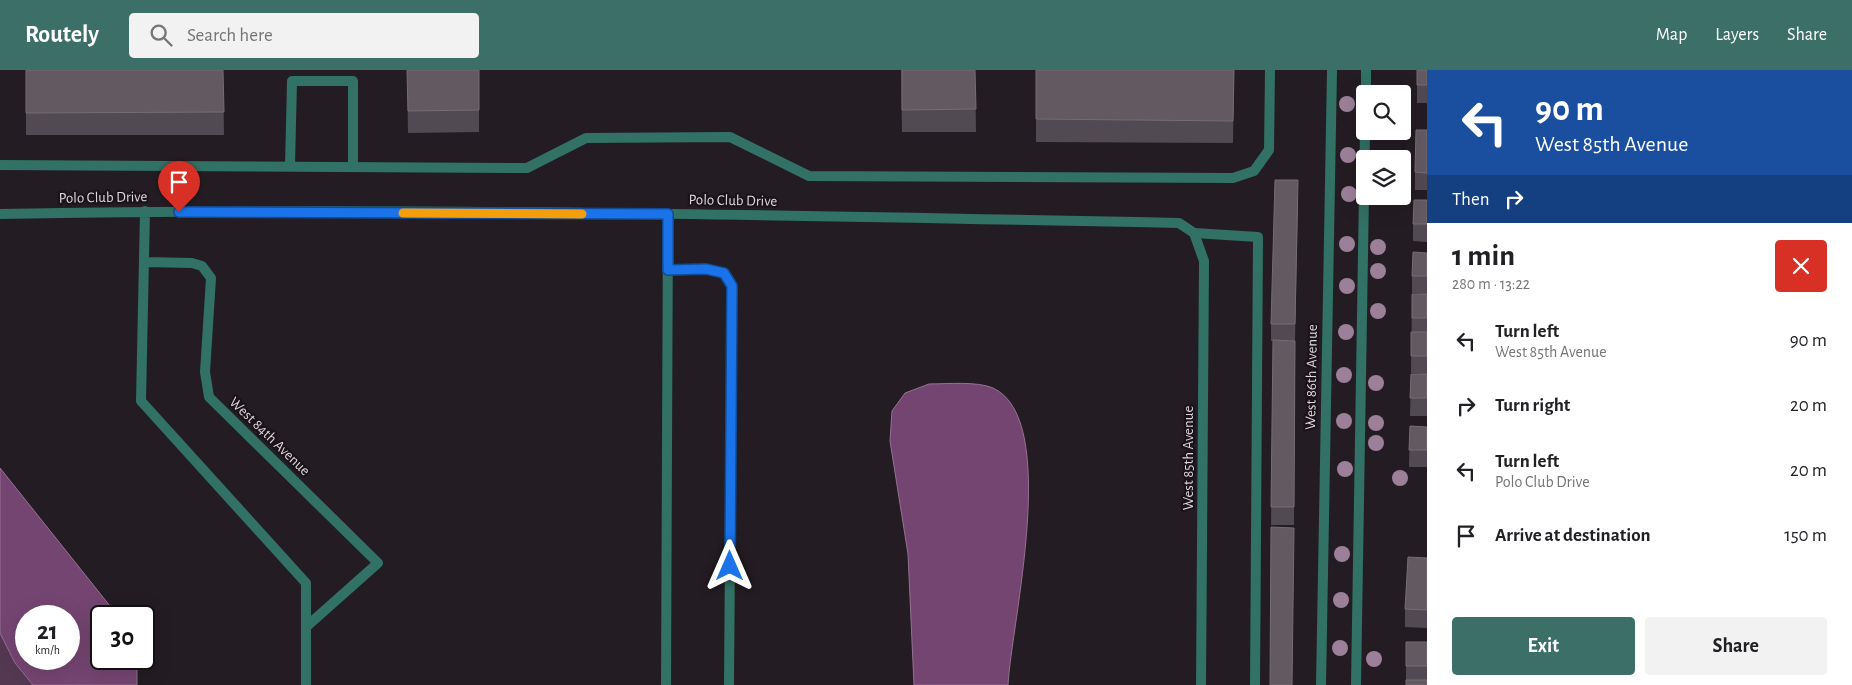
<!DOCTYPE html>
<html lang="en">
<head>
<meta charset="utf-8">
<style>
  :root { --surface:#fff; --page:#f2f2f2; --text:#202124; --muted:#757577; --accent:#3b6f67 }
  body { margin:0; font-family:"Alegreya Sans",sans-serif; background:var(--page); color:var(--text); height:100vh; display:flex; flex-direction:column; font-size:19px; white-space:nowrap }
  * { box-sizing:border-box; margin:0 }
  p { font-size:16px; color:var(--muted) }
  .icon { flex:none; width:28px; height:28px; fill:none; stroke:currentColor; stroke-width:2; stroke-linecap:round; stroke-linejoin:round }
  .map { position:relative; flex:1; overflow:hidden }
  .side { display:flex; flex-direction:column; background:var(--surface); width:425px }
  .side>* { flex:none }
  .guide { background:#1a4fa0; color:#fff; overflow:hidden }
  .fabs { position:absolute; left:1356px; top:15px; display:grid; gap:10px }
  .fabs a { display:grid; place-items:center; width:55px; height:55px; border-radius:5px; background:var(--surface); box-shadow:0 5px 20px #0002; font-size:25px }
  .speed { position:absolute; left:15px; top:535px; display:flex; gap:10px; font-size:25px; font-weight:700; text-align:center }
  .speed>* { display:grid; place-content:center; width:65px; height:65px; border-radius:50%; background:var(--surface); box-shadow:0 5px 20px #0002; line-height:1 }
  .speed small { font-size:12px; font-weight:400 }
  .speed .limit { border:2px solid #111; border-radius:8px; background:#fff; color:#111 }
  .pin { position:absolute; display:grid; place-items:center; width:42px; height:42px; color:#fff; margin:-51px -21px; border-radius:50% 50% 50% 0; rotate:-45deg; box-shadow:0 0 5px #0007 }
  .pin .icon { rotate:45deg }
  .me { position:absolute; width:55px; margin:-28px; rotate:0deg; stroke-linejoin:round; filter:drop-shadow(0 0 4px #0008) }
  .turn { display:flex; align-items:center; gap:18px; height:105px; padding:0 25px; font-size:22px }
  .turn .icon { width:65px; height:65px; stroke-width:2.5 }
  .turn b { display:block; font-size:35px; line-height:42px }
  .then { display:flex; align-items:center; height:48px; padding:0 25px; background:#0003; gap:10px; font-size:19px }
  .round { display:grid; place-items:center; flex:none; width:52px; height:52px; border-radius:5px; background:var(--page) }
  .head { display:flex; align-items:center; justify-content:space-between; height:85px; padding:0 25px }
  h1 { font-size:30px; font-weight:600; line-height:38px }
  .primary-button { display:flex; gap:10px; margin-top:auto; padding:10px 25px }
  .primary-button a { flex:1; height:58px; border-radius:5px; background:var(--accent); color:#fff; font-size:20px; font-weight:600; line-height:58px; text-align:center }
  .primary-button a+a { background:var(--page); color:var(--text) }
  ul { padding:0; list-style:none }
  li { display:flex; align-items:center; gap:15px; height:65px; padding:0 25px }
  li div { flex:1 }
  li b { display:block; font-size:19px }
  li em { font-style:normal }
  header { display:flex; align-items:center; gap:30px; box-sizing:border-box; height:70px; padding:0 25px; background:var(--accent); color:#fff }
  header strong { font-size:24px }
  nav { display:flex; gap:28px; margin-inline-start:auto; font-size:18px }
  .search { width:350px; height:45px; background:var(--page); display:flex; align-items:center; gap:12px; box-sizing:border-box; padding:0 18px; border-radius:5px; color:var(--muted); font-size:19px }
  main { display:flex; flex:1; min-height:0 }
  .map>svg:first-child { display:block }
  .green { fill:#543852 }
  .water { fill:#754572; stroke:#947192; fill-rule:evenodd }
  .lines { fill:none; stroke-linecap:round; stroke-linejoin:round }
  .service { stroke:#327165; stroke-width:10 }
  .minor { stroke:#327165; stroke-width:10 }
  .tree { fill:#9c8099 }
  .wall { fill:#524a52 }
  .building { fill:#625961; stroke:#756d74 }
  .route-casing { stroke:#114b97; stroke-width:12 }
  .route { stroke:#1a73e8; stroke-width:9 }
  .slow { stroke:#f59e0b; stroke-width:9 }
  .labels { text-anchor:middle; stroke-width:4.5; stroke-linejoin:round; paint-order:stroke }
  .street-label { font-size:15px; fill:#ded9de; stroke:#1b131a }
</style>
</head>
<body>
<header>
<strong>Routely</strong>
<div class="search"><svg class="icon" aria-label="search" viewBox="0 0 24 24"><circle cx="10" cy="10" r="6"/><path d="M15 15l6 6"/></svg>Search here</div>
<nav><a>Map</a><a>Layers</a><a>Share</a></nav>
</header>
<main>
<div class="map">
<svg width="1427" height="615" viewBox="0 0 1427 615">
  <rect width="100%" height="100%" fill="#241c23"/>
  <path class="green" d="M0,563L15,593L33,615H0Z"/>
  <path class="water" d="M929,314C946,314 977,311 993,318C1061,349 1011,555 1008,615H914L908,484L890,371L892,341L905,323Z
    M0,398L118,546H101V589H137V615H33L15,593L0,563ZM26,546H69V589H26Z"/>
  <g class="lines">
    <path class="service" d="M0,95L527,98L586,68L730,67L809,106L1233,108L1254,101L1269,80L1270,0
      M290,96L292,11H353V97
      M1194,163L1258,167L1255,615
      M666,615L668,144"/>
    <path class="minor" d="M1366,24V0
      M145,141L141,331L306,513V615
      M0,144C393,137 786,145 1179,153L1194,163L1204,191L1201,615
      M144,192L192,193L202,196L211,208L205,302L209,327L378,493L306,557
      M667,200L706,199L724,203L732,217L729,615
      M1321,615L1332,0
      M1356,615L1365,61"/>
  </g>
  <g class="tree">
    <circle cx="1347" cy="34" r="8"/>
    <circle cx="1348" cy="85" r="8"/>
    <circle cx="1349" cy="124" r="8"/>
    <circle cx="1347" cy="174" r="8"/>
    <circle cx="1378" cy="177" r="8"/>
    <circle cx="1378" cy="201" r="8"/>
    <circle cx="1347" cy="216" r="8"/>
    <circle cx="1378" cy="241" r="8"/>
    <circle cx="1346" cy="262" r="8"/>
    <circle cx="1344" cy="305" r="8"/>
    <circle cx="1376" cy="313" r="8"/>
    <circle cx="1344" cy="351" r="8"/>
    <circle cx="1376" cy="353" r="8"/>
    <circle cx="1376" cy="373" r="8"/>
    <circle cx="1345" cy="399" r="8"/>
    <circle cx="1400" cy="408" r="8"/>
    <circle cx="1342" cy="484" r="8"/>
    <circle cx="1341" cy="530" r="8"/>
    <circle cx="1340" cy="578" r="8"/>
    <circle cx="1374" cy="589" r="8"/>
  </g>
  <path class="wall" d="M26,0H223L224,65H26Z
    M407,0H479V62L408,63Z
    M901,0H975L976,62H902Z
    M1036,0H1234L1233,73L1036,72Z
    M1417,0H1427V33H1417Z
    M1427,60V120H1415V102Z
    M1298,128L1295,271L1294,455H1271L1273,271H1271V254Z
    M1427,130V172L1413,171V154Z
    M1427,183V224L1412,223V206Z
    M1412,224H1427V304L1411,303Z
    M1411,304H1427V346H1410Z
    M1410,356L1427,357V397H1409Z
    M1427,488V558L1405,557V539Z
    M1427,572V615L1406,613V596Z"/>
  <path class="building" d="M26,0H223L224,42L26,43Z
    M407,0H479V40L408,41Z
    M902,0H975L976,39L902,40Z
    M1036,0H1234L1233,51L1036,49Z
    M1417,0H1427V15H1417Z
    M1416,60H1427V103L1415,102Z
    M1275,110H1298L1295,254H1271Z
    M1414,130H1427V154H1413Z
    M1413,182L1427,183V206H1412Z
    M1412,224H1427V248H1412Z
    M1411,262H1427V286H1411Z
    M1273,270L1295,271L1294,437H1271Z
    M1411,304H1427V328H1410Z
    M1410,356L1427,357V380H1409Z
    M1271,457L1294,458L1292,615H1270Z
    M1408,487L1427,488V540L1405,539Z
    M1406,572H1427V596H1406Z
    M1406,610H1427V615H1406Z"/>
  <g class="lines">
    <g class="route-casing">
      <path id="route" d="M179,142L668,144V200L706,199L724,203L732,216L730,496"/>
    </g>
    <use href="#route" class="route"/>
    <path class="slow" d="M403,143L582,144"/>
  </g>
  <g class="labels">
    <g class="street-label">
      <text transform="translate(103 127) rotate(-1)" y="5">Polo Club Drive</text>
      <text transform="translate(733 130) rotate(1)" y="5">Polo Club Drive</text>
      <text transform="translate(1311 307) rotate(-89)" y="5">West 86th Avenue</text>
      <text transform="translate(270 366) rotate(44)" y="5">West 84th Avenue</text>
      <text transform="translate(1188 388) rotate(-90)" y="5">West 85th Avenue</text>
    </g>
  </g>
</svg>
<div class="fabs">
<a><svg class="icon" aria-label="search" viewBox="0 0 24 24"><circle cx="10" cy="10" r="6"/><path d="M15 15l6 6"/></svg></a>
<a><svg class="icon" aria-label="layers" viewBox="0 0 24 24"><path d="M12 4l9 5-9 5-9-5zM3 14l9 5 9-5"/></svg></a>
</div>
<div class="speed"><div>21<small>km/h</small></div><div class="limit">30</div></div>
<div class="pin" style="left:179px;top:142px;background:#d93025"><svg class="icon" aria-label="arrive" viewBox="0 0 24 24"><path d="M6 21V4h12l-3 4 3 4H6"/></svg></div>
<svg class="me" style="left:730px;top:496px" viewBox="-20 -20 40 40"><path d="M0-17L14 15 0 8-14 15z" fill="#1a73e8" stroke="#fff" stroke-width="4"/></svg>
</div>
<section class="side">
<div class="guide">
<div class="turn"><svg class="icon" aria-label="left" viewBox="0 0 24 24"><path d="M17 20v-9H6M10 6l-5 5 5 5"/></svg><div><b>90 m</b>West 85th Avenue</div></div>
<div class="then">Then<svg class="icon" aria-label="right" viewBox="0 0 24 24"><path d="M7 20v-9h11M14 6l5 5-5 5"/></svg></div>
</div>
<div class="head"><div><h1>1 min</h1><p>280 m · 13:22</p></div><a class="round" style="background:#d93025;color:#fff"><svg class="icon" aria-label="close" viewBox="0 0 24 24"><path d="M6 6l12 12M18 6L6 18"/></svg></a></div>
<ul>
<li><svg class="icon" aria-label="left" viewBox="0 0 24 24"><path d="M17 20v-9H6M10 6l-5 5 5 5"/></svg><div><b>Turn left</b><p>West 85th Avenue</p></div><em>90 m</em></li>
<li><svg class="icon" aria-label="right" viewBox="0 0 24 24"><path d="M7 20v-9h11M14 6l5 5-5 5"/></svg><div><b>Turn right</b></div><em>20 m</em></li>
<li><svg class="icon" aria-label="left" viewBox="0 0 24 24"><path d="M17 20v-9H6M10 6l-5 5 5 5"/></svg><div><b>Turn left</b><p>Polo Club Drive</p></div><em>20 m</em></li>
<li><svg class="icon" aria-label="arrive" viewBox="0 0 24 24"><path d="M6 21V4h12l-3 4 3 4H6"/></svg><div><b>Arrive at destination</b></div><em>150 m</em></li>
</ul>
<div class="primary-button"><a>Exit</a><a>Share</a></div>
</section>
</main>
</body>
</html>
